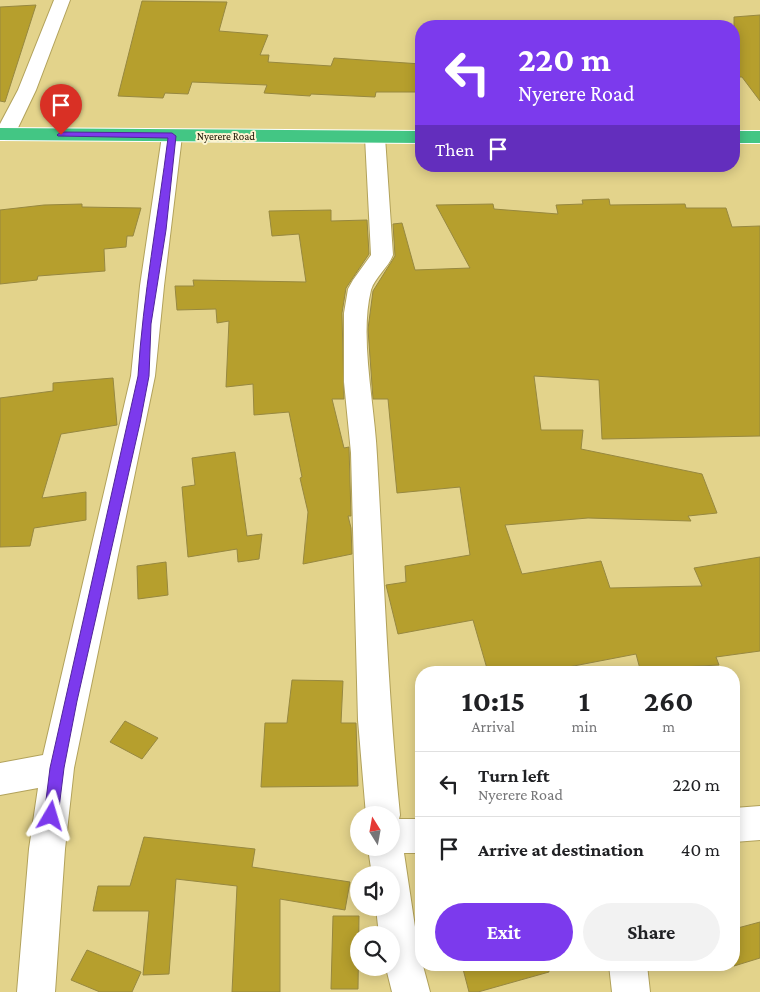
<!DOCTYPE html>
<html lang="en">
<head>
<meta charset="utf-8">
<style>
  :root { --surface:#fff; --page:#f2f2f2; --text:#202124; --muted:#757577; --line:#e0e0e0; --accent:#7c3aed }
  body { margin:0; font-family:"Crimson Pro",serif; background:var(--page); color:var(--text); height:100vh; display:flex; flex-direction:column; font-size:19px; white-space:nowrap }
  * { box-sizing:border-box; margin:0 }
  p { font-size:16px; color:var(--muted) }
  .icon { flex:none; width:28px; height:28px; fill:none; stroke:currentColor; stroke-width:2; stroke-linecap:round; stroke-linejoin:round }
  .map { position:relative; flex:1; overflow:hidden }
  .details { position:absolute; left:415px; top:666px; width:325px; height:305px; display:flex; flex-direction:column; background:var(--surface); border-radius:20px; box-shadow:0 2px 12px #0003 }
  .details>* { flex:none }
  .guide { position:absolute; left:415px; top:20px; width:325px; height:152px; border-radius:20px; box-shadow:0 2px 12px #0003; background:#7c3aed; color:#fff; overflow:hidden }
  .needle { width:32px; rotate:349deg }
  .fabs { position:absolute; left:350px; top:806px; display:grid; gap:10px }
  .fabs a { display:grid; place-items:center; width:50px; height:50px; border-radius:50%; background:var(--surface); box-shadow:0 2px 12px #0003; font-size:25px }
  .pin { position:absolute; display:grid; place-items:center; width:42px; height:42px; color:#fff; margin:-51px -21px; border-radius:50% 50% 50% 0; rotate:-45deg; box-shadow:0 0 5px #0007 }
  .pin .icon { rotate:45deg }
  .me { position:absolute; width:55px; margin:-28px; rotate:7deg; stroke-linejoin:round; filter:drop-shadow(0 0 4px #0008) }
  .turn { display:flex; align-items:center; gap:18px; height:105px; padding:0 20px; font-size:22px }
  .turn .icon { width:65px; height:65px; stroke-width:2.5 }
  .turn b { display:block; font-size:35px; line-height:42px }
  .then { display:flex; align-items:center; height:48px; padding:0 20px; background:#0003; gap:10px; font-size:19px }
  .eta { display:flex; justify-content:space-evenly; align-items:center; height:85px; text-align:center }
  .eta b { font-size:30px; font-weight:700; line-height:35px }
  .cta { display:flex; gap:10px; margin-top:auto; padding:10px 20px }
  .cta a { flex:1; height:58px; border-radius:30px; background:var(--accent); color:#fff; font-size:20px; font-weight:700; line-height:58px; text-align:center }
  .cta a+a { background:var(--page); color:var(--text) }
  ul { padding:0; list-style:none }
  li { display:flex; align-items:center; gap:15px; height:65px; padding:0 20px; border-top:1px solid var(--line) }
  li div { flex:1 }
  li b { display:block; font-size:19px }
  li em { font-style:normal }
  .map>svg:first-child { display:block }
  .building { fill:#b69f2d; stroke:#978840 }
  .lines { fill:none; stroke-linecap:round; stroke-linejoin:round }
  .minor-casing { stroke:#b2a25b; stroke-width:2 }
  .highway-casing { stroke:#fff; stroke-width:2 }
  .minor { fill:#fff; fill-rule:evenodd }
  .highway { fill:#43c684; fill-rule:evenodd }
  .route { fill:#7c3aed; stroke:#51269a }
  .labels { text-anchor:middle; stroke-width:4; stroke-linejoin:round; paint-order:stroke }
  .far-street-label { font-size:11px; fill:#191200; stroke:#fcf4d1 }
</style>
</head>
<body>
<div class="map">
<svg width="760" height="992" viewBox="0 0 760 992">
  <rect width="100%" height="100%" fill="#e3d38b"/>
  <path class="building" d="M142,1L227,2L219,31L268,35L260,55H269L268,62L331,66L334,58L421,64V92H376L375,97L311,94L310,96L264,93L267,85L192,82L188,94L165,93L163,98L118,96Z
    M36,5L5,102L0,101V7Z
    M760,15V101L742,77H734V17Z
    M609,199L610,205L685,204L686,208H726L732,227L760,226V436L602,439L599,380L534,376L541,430H583L581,449L702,474L717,513L688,516L691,521L588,518L505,525L522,574L601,561L610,588L702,586L694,568L760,557V651L716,657L719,665L640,669L636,654L558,669L559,672H488L473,620L398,634L386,585L406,582L405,566L470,555L460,487L397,493L388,399H373L368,329L373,291L395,256L393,224L402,223L415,270L470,268L436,205L493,204L494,209L558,214L556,205L583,204L582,200Z
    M82,204V207L141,208L133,236H127L126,247L104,249L105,271L38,276L37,280L0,284V210L44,205Z
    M331,210V221L367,220L369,254L346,288L342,313L344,399H332L344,448L349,447L351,516H348L351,528L352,554L303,564L308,512L300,478L302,477L289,412L254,415L253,384L226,387L229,321L217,323L216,309L177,310L175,286H194L193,280L306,282L299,234L272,236L269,211Z
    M113,378L117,425L61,434L42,498L86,492V520L34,528L30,546L0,547V398L53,391V383Z
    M235,452L247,536L262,534L259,559L238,562L237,549L188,557L182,487L195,485L192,458Z
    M166,562L168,595L138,599L137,566Z
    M292,680L343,681L341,723H356L358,786L261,787L265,723H287Z
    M125,721L158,738L142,759L110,742Z
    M144,837L255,849L252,867L350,882L345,910L280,899V992H232L237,886L176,879L169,974L143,975L149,911H93L98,886H130Z
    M333,916H359L358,989H331Z
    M760,922V958L734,966V929Z
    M87,950L141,972L132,992H100L71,980Z
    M480,965H548L549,972L478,992H469L463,969Z"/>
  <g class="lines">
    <g class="minor-casing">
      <path id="minor" d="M54,0H70L36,90L15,134L12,138L0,139V124L18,90Z
        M172,130L179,132L182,136L164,286L155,376L74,768L65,849L55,992H17L29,849L38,788L0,795V763L43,755L131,376L140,286L162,136L165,132Z
        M375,131L382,133L385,137L393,255C388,268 375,277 371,290C359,338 375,406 377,456C384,576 388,695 400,815L399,819H421V853H404L418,947L430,992H392L386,968H391V935H379L376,908H391V875H372L368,848H391V815H366L358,720L351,453L344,382V313L348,289L353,280L371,255L365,137L368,133Z
        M760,806V840L734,842V808Z
        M609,965H647L650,992H612Z"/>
    </g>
    <g class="highway-casing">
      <path id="highway" d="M0,128L421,131V143L0,140Z
        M734,131H760V143H734Z"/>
    </g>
    <use href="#minor" class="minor"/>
    <use href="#highway" class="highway"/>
  </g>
  <path class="route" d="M61,132L172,133L176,136L166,230L151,324L149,376L140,423L77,701L64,768L58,816L56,821L51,823L46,821L44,816L50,768L138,376C143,296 158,217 168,138L58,136L57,135Z"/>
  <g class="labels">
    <g class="far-street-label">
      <text x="226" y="140">Nyerere Road</text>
    </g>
  </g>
</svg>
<div class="fabs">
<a><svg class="needle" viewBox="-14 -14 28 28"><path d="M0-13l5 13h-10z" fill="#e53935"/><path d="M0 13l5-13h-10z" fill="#757577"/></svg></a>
<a><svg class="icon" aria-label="sound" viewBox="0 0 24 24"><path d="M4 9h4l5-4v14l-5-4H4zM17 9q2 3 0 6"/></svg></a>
<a><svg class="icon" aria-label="search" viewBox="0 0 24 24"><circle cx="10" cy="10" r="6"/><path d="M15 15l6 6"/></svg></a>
</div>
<div class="pin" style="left:61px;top:135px;background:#d93025"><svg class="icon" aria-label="arrive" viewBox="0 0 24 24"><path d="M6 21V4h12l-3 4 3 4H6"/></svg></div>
<svg class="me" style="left:51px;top:816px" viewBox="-20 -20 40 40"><path d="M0-17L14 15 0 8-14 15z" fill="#7c3aed" stroke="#fff" stroke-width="4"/></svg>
<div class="guide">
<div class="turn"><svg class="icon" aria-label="left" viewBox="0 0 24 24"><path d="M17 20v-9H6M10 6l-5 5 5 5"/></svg><div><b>220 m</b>Nyerere Road</div></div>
<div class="then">Then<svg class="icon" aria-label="arrive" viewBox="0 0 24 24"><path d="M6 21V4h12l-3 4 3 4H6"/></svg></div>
</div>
<section class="details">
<div class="eta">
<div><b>10:15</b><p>Arrival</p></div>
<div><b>1</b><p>min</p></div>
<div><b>260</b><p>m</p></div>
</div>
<ul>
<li><svg class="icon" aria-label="left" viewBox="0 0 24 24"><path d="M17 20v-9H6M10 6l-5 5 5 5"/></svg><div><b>Turn left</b><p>Nyerere Road</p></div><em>220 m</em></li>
<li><svg class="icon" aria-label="arrive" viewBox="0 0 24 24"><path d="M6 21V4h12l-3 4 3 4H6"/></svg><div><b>Arrive at destination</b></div><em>40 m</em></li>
</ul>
<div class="cta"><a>Exit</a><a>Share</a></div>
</section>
</div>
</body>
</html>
